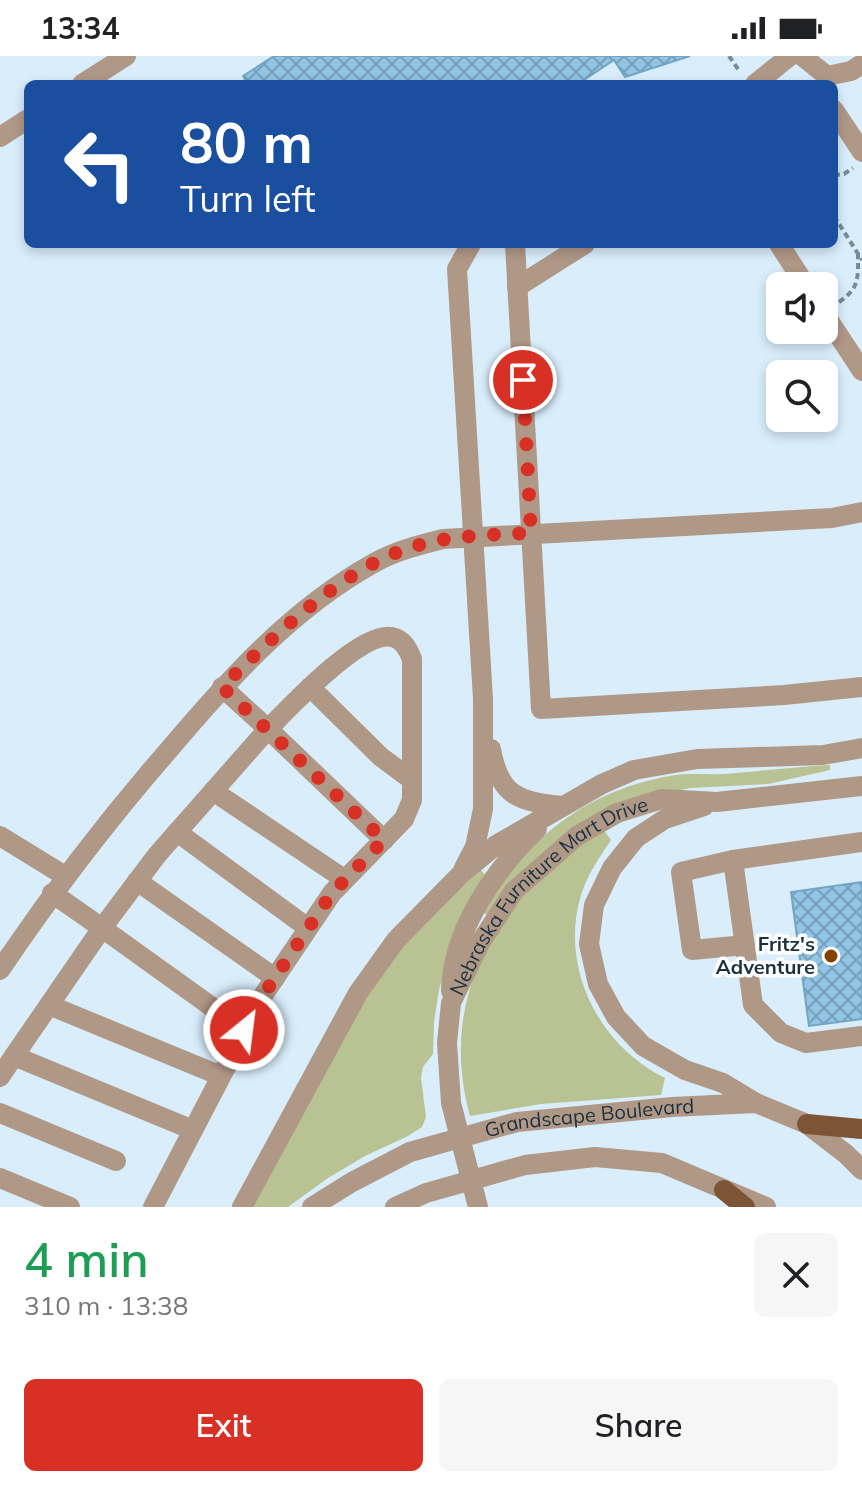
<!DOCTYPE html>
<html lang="en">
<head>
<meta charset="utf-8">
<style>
  :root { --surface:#fff; --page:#f6f6f6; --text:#202124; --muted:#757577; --accent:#d93025 }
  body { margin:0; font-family:Mulish,sans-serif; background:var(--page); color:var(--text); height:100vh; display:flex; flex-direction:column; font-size:30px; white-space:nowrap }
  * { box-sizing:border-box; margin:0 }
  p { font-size:26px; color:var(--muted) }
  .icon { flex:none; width:44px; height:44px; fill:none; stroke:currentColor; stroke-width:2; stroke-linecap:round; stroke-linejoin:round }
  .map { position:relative; height:1151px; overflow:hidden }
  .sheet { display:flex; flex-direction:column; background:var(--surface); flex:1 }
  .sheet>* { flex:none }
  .hud { position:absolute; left:24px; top:24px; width:814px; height:168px; border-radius:12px; box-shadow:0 4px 12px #0003; background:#1a4fa0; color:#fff; overflow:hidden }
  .controls { position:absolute; left:766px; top:216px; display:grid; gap:16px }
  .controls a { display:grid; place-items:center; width:72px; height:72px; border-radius:12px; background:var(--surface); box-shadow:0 4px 12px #0003; font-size:40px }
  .pin { position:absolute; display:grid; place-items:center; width:68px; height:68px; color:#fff; margin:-34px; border:4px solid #fff; border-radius:50%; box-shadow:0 2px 8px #0007 }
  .me { position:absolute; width:88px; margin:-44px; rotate:29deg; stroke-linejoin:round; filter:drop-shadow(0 0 6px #0008) }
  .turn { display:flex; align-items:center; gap:28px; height:168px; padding:0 24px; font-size:36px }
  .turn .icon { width:104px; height:104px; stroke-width:2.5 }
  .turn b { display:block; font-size:56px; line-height:68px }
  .round { display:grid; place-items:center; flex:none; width:84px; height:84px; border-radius:12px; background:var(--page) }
  .headline { display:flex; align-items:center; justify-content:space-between; height:136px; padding:0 24px }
  h1 { font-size:48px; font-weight:600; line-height:60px; color:#1e9e55 }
  .action { display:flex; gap:16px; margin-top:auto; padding:16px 24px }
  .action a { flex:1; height:92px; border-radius:12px; background:var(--accent); color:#fff; font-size:32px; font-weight:600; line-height:92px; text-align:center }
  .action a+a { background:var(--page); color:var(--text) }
  .status { display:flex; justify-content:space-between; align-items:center; height:56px; padding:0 40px; background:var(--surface); direction:ltr }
  .status svg { height:22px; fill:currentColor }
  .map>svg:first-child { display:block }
  .grass { fill:#b8c292 }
  .building { fill:url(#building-cross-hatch); stroke:#73a5c4; stroke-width:2 }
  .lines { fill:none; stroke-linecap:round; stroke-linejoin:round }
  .path { stroke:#768b98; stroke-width:4; stroke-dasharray:6 4; stroke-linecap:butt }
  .minor { stroke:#b09887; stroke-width:20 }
  .major { stroke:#7d5536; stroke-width:20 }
  .route { stroke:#d93025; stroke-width:14; stroke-dasharray:0 25.2 }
  .poi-dot { fill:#814302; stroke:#fff; stroke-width:3 }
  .labels { text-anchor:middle; stroke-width:7; stroke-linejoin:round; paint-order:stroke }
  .street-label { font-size:20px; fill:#1c313e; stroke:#fff }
  .poi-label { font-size:20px; font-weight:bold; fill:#1c313e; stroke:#fff; text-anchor:end }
</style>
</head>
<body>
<div class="status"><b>13:34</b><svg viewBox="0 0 49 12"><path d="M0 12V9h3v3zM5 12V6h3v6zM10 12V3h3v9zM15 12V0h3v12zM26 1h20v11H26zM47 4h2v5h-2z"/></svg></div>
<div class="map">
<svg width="862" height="1151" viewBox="0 0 862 1151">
  <defs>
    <pattern id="building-cross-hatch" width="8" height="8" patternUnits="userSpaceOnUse" patternTransform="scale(2)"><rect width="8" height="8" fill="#91c4e5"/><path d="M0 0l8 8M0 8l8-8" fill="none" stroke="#76a0bb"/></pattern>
  </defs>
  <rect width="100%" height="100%" fill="#d9edfb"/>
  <path class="grass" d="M830,709V714L768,728L690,732L628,746L489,860L482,856C526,782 589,732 676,719C692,717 709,719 725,718C760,715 795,711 830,709Z
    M603,773L611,784C599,802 588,818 581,839C559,911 599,990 665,1022L661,1039L541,1048L470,1060C444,965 475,884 544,817C561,800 584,787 603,773Z
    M481,814L486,820L446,909L439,934L434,966L433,998L423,1011L421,1022L426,1061L422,1071L408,1080L365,1100L328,1122L288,1151H249L370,932L423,864Z"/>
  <path class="building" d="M274,0H690L625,21L614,4L578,28H248L243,20Z
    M862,826V963L809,970L791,836Z"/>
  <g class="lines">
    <path class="path" d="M729,0L740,16
      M834,119L844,118L853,112
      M834,160L862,204
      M839,246C860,232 858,221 858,198L862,199"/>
    <g class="minor">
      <path d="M802,0L827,20L851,15L862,8"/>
      <path d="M82,28L126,0"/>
      <path d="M755,28L790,0"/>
      <path d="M834,54L862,96"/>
      <path d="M0,81L28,63"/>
      <path d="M515,188L541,653L784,639L862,631"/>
      <path d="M779,188L806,230"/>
      <path d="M517,231L585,188"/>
      <path d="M824,257L862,315"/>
      <path d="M310,631L381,701L412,724"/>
      <path d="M491,693C499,740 519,746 563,750"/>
      <path d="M213,735L344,823"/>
      <path d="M704,750L665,763L636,782L612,812L594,849L589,888L598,928L616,961L643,990L685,1014L723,1027L756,1047"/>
      <path d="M177,776L308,872"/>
      <path d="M0,780L65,820"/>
      <path d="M862,786L733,804L753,949L781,977L806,987L862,980"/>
      <path d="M733,804L681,816L692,894L745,889"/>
      <path d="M464,812L475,791L483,753V643L457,213L471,188"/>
      <path d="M137,825L275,922"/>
      <path d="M52,837L102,872L157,799L268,673L384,784"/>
      <path d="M0,914C52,837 106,766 167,696C227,625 291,553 374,507C395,495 419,489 443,483L832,462L862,456"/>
      <path d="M451,935C452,875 495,813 537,773"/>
      <path d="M49,949L221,1020"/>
      <path d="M14,1000L102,872L244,974"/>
      <path d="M0,1021L14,1000L193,1074"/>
      <path d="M0,1057L116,1105"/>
      <path d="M0,1122L70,1151"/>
      <path d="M153,1151L264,938L332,837L404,763L412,744V603C408,593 403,583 392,581C360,575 290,651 268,673L222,631"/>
      <path d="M242,1151L358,937L396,884L461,818L496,789L602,728L634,714L697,703L823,699L862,692"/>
      <path id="s1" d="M312,1151L352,1126L410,1096L517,1066L672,1051L756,1047L807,1068L846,1098L862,1114"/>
      <path d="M395,1151L426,1137L525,1109L595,1101L662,1107L766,1151"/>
      <path id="s2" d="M478,1151L451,1047L447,987L451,947L480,887L514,835L577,780L617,757L662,743L717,746L862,730"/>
    </g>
    <path class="major" d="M807,1068L862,1073
      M724,1134L745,1151"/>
  </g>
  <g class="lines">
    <path class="route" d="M244,974L264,938L332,837L384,784L222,631C272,582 341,514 409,492C448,479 490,479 531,477L523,324"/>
  </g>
  <circle class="poi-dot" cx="831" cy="900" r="8"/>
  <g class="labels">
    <g class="street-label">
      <text dy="7" stroke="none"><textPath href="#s2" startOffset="358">Nebraska Furniture Mart Drive</textPath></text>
      <text dy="7" stroke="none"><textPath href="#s1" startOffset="296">Grandscape Boulevard</textPath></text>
    </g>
    <g class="poi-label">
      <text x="815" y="895">Fritz's<tspan x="815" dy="23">Adventure</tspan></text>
    </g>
  </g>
</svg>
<div class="controls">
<a><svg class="icon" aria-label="sound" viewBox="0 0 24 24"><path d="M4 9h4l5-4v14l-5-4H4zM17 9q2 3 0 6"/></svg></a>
<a><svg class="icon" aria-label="search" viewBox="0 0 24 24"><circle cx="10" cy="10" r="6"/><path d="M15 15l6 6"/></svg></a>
</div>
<div class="pin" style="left:523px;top:324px;background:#d93025"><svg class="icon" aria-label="arrive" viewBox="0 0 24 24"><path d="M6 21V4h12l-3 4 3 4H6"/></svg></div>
<svg class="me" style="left:244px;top:974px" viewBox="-20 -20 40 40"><circle r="17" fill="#d93025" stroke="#fff" stroke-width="3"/><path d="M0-11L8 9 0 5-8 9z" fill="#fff"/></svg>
<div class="hud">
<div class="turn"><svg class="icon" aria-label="left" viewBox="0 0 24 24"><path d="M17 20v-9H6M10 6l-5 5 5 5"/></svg><div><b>80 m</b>Turn left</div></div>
</div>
</div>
<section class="sheet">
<div class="headline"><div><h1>4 min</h1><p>310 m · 13:38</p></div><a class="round"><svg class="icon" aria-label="close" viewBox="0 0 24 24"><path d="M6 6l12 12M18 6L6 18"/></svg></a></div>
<div class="action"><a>Exit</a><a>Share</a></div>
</section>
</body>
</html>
